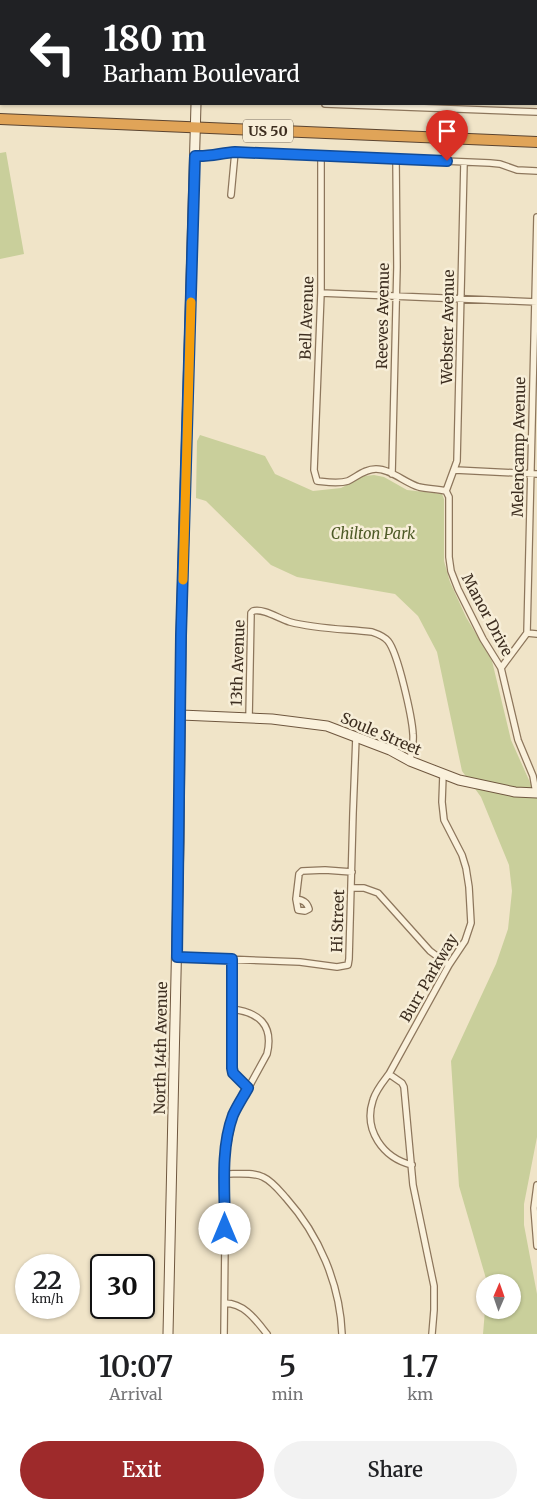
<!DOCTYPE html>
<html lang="en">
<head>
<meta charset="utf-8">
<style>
  :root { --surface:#fff; --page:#f2f2f2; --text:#202124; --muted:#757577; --accent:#9e2a2b }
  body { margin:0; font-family:Merriweather,serif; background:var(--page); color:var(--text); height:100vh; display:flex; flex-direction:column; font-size:19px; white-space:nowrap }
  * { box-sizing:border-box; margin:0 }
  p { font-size:16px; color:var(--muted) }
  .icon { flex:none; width:28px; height:28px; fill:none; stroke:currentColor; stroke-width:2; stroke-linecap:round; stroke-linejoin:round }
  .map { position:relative; height:1334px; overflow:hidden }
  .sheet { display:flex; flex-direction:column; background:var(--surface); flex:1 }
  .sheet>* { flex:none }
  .top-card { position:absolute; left:0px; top:0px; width:538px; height:105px; box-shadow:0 1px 4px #0004; background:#202124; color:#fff; overflow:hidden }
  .needle { width:32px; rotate:2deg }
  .tools { position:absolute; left:476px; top:1274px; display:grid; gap:10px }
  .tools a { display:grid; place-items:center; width:45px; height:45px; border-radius:50%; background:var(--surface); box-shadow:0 1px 4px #0004; font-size:25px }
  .speed { position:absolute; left:15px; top:1254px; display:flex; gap:10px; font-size:25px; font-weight:700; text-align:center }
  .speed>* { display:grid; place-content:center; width:65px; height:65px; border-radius:50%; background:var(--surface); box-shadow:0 1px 4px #0004; line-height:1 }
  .speed small { font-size:12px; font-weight:400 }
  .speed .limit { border:2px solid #111; border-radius:8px; background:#fff; color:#111 }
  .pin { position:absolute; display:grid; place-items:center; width:42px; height:42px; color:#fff; margin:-51px -21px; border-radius:50% 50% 50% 0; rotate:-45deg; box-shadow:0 0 5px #0007 }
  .pin .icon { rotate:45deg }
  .me { position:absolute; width:55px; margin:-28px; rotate:0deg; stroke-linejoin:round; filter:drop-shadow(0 0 4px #0008) }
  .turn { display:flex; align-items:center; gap:18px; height:105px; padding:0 20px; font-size:22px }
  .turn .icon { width:65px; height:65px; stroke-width:2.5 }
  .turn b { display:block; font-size:35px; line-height:42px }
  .eta { display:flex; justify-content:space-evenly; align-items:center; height:85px; text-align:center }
  .eta b { font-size:30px; font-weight:600; line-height:35px }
  .cta { display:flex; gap:10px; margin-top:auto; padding:10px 20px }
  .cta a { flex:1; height:58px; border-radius:30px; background:var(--accent); color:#fff; font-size:20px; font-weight:600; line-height:58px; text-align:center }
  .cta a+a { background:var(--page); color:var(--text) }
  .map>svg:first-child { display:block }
  .green { fill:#c9cf9b }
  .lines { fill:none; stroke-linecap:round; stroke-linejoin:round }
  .street-casing { stroke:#8d765c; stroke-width:8 }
  .secondary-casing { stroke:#6f573f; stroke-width:11 }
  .highway-casing { stroke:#5b4430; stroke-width:12 }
  .street { stroke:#faf1dc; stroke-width:5.5 }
  .secondary { stroke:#faf1dc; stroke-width:9 }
  .highway { stroke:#e0a458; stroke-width:10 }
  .route-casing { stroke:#114b97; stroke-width:12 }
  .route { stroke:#1a73e8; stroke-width:9 }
  .slow { stroke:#f59e0b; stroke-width:9 }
  .labels { text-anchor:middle; stroke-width:5; stroke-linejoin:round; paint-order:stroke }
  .shield { fill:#f7eed8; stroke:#756857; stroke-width:1 }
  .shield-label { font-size:14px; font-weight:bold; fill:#3d2e20 }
  .street-label { font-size:15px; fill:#3d2e20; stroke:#f7eed8 }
  .park-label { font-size:15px; font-style:italic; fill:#4d5a26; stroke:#f7eed8 }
</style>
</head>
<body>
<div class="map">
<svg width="537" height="1334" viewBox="0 0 537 1334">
  <rect width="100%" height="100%" fill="#f0e4c8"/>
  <path class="green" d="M6,152L24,254L0,259V153Z
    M200,435L265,456L275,474L313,491L341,488L364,476L374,475L384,477L407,490L442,494L444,499V561L450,582L466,617L492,661L511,740L537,798V1137L524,1204V1225L537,1294V1334H483L485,1310H512V1282H487L459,1186L451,1061L496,964L508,929L512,891L509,865L481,797L462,771L437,652L418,616L395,594L297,577L271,565L206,501L196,498L197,441Z"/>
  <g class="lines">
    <g class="street-casing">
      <path id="street" d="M34,1V0
        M0,22H1
        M0,95H1
        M325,104L537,112
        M321,155V293L314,470L317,481C327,482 338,484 348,481C358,476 365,469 376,469C391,469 405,483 419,487C427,489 437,489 446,491L449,497V557L451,571L458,589L483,639L501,668L518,740L533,776L536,793
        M195,156C209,157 221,153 235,152L490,163L500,164L517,170L537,171
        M231,195L235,152
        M321,293L537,302
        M455,470L537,474
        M392,474L397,267L396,159
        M446,491L457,461L464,163
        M527,633L537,634
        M501,668L527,633L537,217
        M249,718L251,613L253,611C264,608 279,619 290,622C316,629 345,629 372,632C378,634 384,636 388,641C398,653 412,717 413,734C414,743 411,752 410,761
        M352,888H364L378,893L430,951L449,965
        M296,899L299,874L302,871L325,870L352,872
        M296,899C303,900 307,902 309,909L305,911L298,910Z
        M177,957L300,962L337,967L348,965L349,959L353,813L356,737
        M232,959L231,1068L233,1073L248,1088
        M389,1074L402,1083L404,1087L413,1185L434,1286V1310L432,1334
        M412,1165C383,1158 363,1130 373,1100C376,1090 383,1082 389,1074L449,965L465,941L471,923L469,887L466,868L462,855L444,820L442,802L443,775
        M225,1174C237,1174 253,1172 263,1177C272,1181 279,1190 286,1198C319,1235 340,1284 342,1334
        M537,1185L534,1208L537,1246
        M225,1303C245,1304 255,1319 267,1334
        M224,1334L226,1152L233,1116L267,1054C274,1025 259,1012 231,1009"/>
    </g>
    <g class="secondary-casing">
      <path id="secondary" d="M199,1V0
        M181,715L272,719L327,726L390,750L410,761L459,780L515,792L537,793
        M168,1334L179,841L181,636L196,104"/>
    </g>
    <g class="highway-casing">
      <path id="highway" d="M0,119L537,142"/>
    </g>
    <use href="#street" class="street"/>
    <use href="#secondary" class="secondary"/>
    <use href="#highway" class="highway"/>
  </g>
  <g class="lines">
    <g class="route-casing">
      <path id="route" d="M225,1229C225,1192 220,1150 233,1115C237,1106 243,1097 248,1088L233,1073L232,1068V959L177,957L181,636L195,156C209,157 221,153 235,152L447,161"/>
    </g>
    <use href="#route" class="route"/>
    <path class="slow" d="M183,580L191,302"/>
  </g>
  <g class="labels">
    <rect class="shield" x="243" y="119.5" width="50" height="23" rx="4"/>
    <g class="shield-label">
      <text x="268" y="136">US 50</text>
    </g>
    <g class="street-label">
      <text transform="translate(383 316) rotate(-89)" y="5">Reeves Avenue</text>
      <text transform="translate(307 318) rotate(-88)" y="5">Bell Avenue</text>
      <text transform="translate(448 327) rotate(-89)" y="5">Webster Avenue</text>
      <text transform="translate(519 447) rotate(-89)" y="5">Melencamp Avenue</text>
      <text transform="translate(487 615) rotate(62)" y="5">Manor Drive</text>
      <text transform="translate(238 663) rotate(-88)" y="5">13th Avenue</text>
      <text transform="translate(381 734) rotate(23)" y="5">Soule Street</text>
      <text transform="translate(338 921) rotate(-88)" y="5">Hi Street</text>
      <text transform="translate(429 978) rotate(-60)" y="5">Burr Parkway</text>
      <text transform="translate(161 1048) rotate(-89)" y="5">North 14th Avenue</text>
    </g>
    <g class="park-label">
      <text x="373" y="539">Chilton Park</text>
    </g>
  </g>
</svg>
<div class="tools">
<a><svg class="needle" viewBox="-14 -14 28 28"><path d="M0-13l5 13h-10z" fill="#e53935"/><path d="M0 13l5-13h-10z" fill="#757577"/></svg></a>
</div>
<div class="speed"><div>22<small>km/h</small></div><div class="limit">30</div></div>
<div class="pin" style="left:447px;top:161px;background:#d93025"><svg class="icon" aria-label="arrive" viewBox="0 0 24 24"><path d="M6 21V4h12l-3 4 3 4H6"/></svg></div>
<svg class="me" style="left:225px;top:1229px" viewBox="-20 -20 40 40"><circle r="19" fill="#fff"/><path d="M0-13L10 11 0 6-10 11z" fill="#1a73e8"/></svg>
<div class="top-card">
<div class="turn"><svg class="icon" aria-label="left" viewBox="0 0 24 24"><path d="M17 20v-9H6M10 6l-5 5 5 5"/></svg><div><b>180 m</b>Barham Boulevard</div></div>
</div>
</div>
<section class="sheet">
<div class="eta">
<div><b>10:07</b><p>Arrival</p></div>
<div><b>5</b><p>min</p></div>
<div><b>1.7</b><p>km</p></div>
</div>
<div class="cta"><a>Exit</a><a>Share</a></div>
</section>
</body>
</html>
